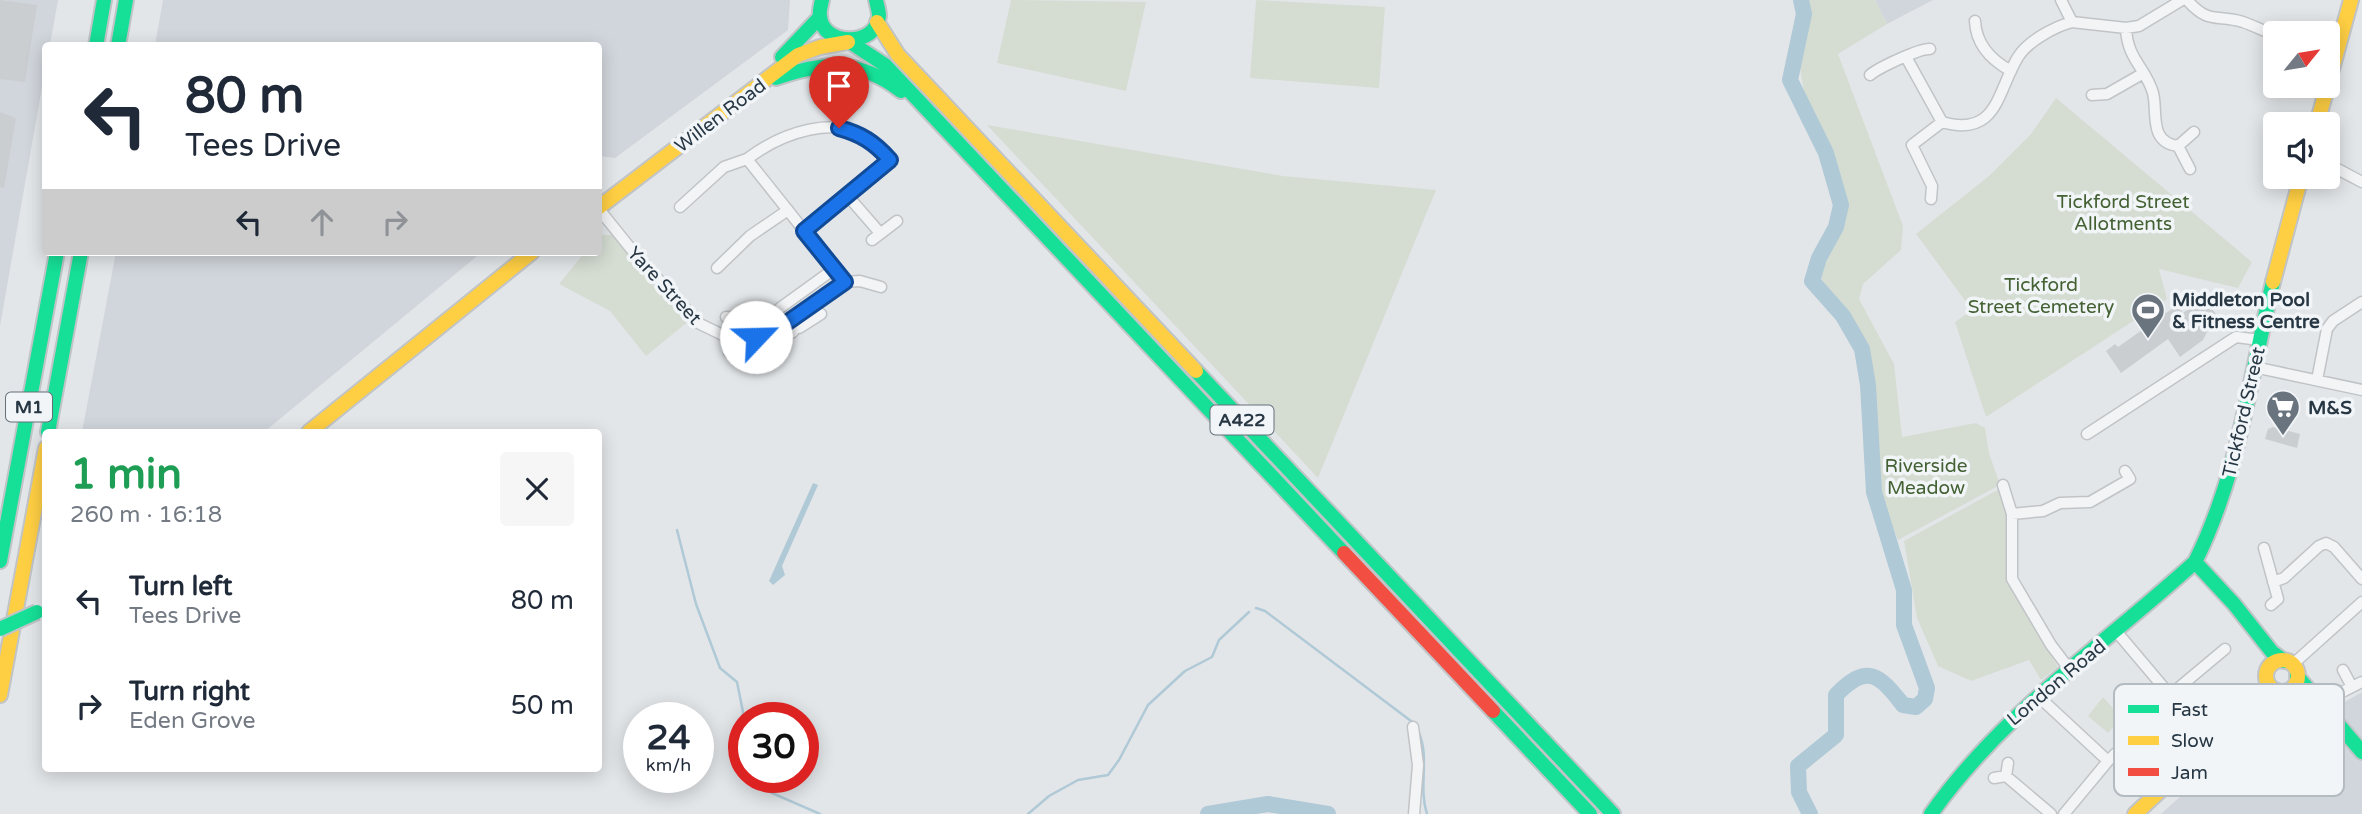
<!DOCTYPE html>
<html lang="en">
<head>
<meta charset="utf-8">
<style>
  :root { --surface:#fff; --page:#f6f6f7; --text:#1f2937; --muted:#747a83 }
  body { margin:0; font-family:"Varela Round",sans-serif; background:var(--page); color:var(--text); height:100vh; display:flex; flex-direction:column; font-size:26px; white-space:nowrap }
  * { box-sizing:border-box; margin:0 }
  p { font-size:23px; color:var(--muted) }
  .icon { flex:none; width:38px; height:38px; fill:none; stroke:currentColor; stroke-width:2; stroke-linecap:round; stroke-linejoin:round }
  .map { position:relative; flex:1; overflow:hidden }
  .sheet { position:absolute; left:42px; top:429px; width:560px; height:343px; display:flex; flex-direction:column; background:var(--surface); border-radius:7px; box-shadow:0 4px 18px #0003 }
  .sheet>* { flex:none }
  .top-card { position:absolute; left:42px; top:42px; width:560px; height:214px; border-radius:7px; box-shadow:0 4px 18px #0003; background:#fff; color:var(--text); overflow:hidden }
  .needle { width:46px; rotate:60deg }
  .buttons { position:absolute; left:2263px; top:21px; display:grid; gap:14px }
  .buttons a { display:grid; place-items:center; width:77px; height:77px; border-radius:7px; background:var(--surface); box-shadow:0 4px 18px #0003; font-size:35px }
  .speed { position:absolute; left:623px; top:702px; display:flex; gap:14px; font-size:35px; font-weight:700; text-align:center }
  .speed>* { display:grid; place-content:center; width:91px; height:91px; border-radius:50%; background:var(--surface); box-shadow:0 4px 18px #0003; line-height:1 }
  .speed small { font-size:18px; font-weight:400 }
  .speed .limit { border:10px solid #d22; background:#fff; color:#111 }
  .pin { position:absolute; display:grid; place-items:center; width:60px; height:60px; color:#fff; margin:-72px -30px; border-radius:50% 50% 50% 0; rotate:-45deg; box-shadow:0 0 7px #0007 }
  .pin .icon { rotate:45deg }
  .me { position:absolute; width:77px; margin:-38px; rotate:66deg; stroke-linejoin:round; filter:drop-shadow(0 0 5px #0008) }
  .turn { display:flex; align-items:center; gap:24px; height:147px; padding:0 28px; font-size:32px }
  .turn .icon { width:91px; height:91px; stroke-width:2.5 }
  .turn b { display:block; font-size:49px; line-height:60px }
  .lanes { display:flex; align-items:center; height:66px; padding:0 28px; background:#0003; justify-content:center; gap:35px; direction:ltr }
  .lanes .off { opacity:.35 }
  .round { display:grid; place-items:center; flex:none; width:74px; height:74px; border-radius:7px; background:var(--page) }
  .head { display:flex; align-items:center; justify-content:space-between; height:119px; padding:0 28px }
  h1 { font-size:42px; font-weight:700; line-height:52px; color:#1e9e55 }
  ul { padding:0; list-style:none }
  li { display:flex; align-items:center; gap:21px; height:105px; padding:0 28px }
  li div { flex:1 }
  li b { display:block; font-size:26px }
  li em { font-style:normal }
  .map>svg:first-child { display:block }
  .built { fill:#d1d6dc }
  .green { fill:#d5ddd3 }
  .water { fill:#afc9d6 }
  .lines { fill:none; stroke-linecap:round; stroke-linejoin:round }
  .stream { stroke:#afc9d6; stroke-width:2.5 }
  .river { stroke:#afc9d6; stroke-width:16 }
  .building { fill:#cbced1 }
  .street-casing { stroke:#c1c4c7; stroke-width:13 }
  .fast-casing { stroke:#c1c4c7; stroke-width:18 }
  .slow-casing { stroke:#c1c4c7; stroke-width:18 }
  .jam-casing { stroke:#c1c4c7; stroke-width:18 }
  .street { stroke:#f3f4f5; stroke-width:10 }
  .fast { stroke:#16e098; stroke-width:14 }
  .slow { stroke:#ffcf43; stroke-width:14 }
  .jam { stroke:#f24e42; stroke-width:14 }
  .fast-bridge-casing { stroke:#c1c4c7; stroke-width:18; stroke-linecap:butt }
  .fast-bridge { stroke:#16e098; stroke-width:14 }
  .route-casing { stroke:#114b97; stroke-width:18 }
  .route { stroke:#1a73e8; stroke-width:12 }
  .labels { text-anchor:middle; stroke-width:7; stroke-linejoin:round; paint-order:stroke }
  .shield { fill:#f1f5f8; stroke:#64707a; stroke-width:2 }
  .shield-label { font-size:18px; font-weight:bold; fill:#273744 }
  .street-label { font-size:19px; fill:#273744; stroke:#f1f5f8 }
  .park-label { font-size:19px; fill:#446133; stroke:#f1f5f8 }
  .poi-label { font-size:19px; font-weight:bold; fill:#273744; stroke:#f1f5f8; text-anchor:start }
  .key { fill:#f1f5f8; stroke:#b4bcc2; stroke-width:2 }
  .key-label { font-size:19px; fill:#273744 }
</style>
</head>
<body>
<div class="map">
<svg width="2362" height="814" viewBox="0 0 2362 814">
  <rect width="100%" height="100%" fill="#e3e6e9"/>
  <path class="built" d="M0,0H58L50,45L46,46L45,70L0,326Z
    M163,0H790L788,30L615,158L599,156L598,46L155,45Z
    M1875,0H1933L1887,24Z
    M116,252H482L264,432H82Z
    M2362,692V814H2161L2272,714L2317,715L2336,711L2334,708Z"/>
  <path class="green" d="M1011,0L1146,2L1126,91L997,63Z
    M1256,0L1385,7L1379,88L1250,78Z
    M1807,0H1875L1887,24L1838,54L1903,226L1901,250L1863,284L1859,299L1894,364L1902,437L1976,423L1985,428L1989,453L2000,485L1898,540L1880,495L1878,444L1868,353L1847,315L1823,285L1820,274L1846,215L1839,174L1804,92L1800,68L1805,48Z
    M2056,98L2252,262L2238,288L2159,269L2167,299L1986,417L1955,322L1972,310L1916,234L1989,176L2031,134Z
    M987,125L1283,176L1436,190L1318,478Z
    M601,235H615L690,320L646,356L610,311L559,284L585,252H598L599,238Z
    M2001,488L2007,514V583L2058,667L2041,680L2029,660L1971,681L1938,666L1917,618L1904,541Z
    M2103,697L2121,717L2108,733L2088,716Z"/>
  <path class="water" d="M813,483L818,485L782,566L785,575L773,585L769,581Z"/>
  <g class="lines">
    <path class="stream" d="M677,530L696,604L720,668L737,682L743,712L742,765L744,771
      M1256,608L1265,611L1415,724
      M1419,733C1430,759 1418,787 1427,814
      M746,777L749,783L820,814
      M1028,814L1049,796L1078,780L1108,775L1119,760L1148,705L1185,671L1212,657L1219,640L1249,612"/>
    <path class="river" d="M1801,0L1804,14L1790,80L1826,153L1841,205L1836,227L1819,258L1812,281L1843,316L1862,349L1868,385L1874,492L1904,590V625L1927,688L1925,699L1916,707L1903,705C1879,674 1867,663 1836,695V735L1798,766L1799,792L1810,814
      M1208,814L1268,804L1328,814"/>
  </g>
  <path class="building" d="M0,0L37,5L25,82L0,79Z
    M0,112L16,118L4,188L0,187Z
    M2204,298L2221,321L2207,332L2203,340L2180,357L2168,339L2121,373L2106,351L2115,344L2118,347L2149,325L2144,318L2161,306L2166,313L2178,305L2183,313Z
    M2273,427L2300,434L2297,448L2265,439L2268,429Z"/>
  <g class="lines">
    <g class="street-casing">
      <path id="street" d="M2061,0L2072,22
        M2187,0C2209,25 2216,14 2243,22C2254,26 2264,31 2275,35
        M1975,21C1976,44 1991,60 2011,71
        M2072,22L2126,28L2139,26L2182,0
        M2126,28C2127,59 2146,68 2153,93C2158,112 2148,142 2178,146L2194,132
        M1906,57L1942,122C1998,138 1997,91 2018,57C2028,41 2054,27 2072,22
        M1870,75C1878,68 1920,48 1930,49
        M2092,95L2107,94L2142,74
        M2178,146L2190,169
        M747,159C780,134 838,111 875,143C881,147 885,154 890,160L804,231
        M2328,164L2362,182
        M847,195L880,233
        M1931,199L1932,186L1912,145L1942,122
        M680,207L724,167L747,159L845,282
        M598,208L640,260L700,324L727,337H756L775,331L845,282
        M872,240L897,221
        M717,268L750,236L788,210
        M845,282L860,281L881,287
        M780,308L834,269
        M726,317L752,319L774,312
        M799,328L821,314
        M764,345L793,332
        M729,352L731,337
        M2254,367L2362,390
        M2317,380L2327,329L2333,321L2362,302
        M2087,434L2236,337L2260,340
        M2003,485L2012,514V579L2051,645L2070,670
        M2012,514L2043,511L2060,503L2090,502L2130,479L2125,471
        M2264,548L2278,599L2271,605
        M2273,582L2284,578L2319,546L2326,543L2334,547L2362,579
        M2116,631L2170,695L2225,649
        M2292,665L2362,602
        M2343,670L2352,687
        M2344,691L2362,682
        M2170,695L2158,709L2178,732
        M2038,696L2108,761L2064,814
        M1413,727L1418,765L1414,814
        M2108,761L2116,753
        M2008,763L2006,776L2051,814
        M1994,778L2006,776"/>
    </g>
    <g class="fast-casing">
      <path id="fast" d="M822,0C821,5 819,11 820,16C822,47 877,47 879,16C879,11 877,5 876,0
        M850,42L885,65L1344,553
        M96,46L104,0
        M118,46L126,0
        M782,57L820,17
        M776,78C824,61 859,59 901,91
        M1196,371L1613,814
        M48,432L81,252
        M0,561L57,252
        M2195,562L2234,604L2272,652L2284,661
        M2297,676L2362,752
        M1493,711L1590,814
        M1931,814C2003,712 2104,645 2195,562C2239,474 2250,377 2273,282"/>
    </g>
    <g class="slow-casing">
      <path id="slow" d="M877,22L898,55L1196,371
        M2317,124L2351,0
        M598,208L798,55L820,47L848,42
        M2273,282L2301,177
        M309,432L532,252
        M2266 676a16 16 0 1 1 32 0a16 16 0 1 1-32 0Z
        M0,695L46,448
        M2135,814L2252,705L2278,691"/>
    </g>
    <g class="jam-casing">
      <path id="jam" d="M1344,553L1493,711"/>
    </g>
    <use href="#street" class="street"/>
    <use href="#fast" class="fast"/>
    <use href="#slow" class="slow"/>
    <use href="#jam" class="jam"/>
    <g class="fast-bridge-casing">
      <path id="fast-bridge" d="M0,629L37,612"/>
    </g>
    <use href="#fast-bridge" class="fast-bridge"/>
  </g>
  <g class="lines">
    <g class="route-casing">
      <path id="route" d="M756,337L775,331L845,282L804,231L890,160C874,142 861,134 839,128"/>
    </g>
    <use href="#route" class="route"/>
  </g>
  <defs>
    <g id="stadium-pin" transform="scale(1.75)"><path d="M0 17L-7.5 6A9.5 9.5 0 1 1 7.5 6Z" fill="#69747e" stroke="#f1f5f8"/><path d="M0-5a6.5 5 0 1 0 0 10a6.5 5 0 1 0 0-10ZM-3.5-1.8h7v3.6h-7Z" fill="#fff"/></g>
    <g id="supermarket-pin" transform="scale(1.75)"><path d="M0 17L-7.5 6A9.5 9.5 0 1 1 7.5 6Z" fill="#69747e" stroke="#f1f5f8"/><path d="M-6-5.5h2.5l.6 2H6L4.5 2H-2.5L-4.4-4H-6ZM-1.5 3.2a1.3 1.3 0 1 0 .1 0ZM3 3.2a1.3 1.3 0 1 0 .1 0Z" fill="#fff"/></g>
  </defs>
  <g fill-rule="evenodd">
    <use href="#stadium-pin" x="2148" y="310"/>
    <use href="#supermarket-pin" x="2283" y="407"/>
  </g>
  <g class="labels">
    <g class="shield">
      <rect x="6" y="392.5" width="46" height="29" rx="5"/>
      <rect x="1210.5" y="405.5" width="63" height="29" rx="5"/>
    </g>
    <g class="shield-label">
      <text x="29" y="413">M1</text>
      <text x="1242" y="426">A422</text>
    </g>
    <g class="street-label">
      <text transform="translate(720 115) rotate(-37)" y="7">Willen Road</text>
      <text transform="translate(665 285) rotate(47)" y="7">Yare Street</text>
      <text transform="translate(2243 412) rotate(-77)" y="7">Tickford Street</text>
      <text transform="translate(2056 682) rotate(-40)" y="7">London Road</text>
    </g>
    <g class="park-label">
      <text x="2123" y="208">Tickford Street<tspan x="2123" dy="22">Allotments</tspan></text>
      <text x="2041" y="291">Tickford<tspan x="2041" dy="22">Street Cemetery</tspan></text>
      <text x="1926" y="472">Riverside<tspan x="1926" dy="22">Meadow</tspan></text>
    </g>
    <g class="poi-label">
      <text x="2172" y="306">Middleton Pool<tspan x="2172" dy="22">&amp; Fitness Centre</tspan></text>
      <text x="2308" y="414">M&amp;S</text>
    </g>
  </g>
  <rect x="2114" y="684" width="230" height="112" rx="10" class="key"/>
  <rect x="2128" y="705" width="31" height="8" fill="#16e098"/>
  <rect x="2128" y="736" width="31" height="9" fill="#ffcf43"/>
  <rect x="2128" y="768" width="31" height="8" fill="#f24e42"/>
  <g class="key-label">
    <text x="2171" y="716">Fast</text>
    <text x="2171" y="747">Slow</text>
    <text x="2171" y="779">Jam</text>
  </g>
</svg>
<div class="buttons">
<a><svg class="needle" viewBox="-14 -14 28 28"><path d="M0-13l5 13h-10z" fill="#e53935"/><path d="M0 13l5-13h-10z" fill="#747a83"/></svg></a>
<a><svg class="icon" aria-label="sound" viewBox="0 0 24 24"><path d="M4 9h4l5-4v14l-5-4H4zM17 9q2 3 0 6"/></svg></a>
</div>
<div class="speed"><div>24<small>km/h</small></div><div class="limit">30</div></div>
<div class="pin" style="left:839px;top:128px;background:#d93025"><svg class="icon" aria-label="arrive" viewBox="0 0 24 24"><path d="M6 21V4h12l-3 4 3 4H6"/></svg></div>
<svg class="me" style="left:756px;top:337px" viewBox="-20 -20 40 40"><circle r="19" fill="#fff"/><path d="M0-13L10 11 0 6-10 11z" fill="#1a73e8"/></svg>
<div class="top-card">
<div class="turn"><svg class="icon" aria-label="left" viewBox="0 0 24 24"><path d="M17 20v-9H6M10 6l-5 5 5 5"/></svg><div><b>80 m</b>Tees Drive</div></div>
<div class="lanes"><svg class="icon" aria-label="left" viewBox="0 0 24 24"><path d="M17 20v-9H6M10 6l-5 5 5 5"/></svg><svg class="icon off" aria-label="ahead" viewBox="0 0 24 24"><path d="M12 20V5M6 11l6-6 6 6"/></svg><svg class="icon off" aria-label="right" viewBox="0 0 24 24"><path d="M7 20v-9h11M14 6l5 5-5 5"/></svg></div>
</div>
<section class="sheet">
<div class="head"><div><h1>1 min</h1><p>260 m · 16:18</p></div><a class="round"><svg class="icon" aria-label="close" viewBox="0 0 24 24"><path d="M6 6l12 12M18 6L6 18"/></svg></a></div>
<ul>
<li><svg class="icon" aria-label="left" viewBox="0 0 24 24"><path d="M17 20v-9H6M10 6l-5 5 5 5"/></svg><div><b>Turn left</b><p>Tees Drive</p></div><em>80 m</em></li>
<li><svg class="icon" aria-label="right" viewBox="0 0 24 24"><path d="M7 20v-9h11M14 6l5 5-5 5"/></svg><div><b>Turn right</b><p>Eden Grove</p></div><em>50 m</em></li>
</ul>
</section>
</div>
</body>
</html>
